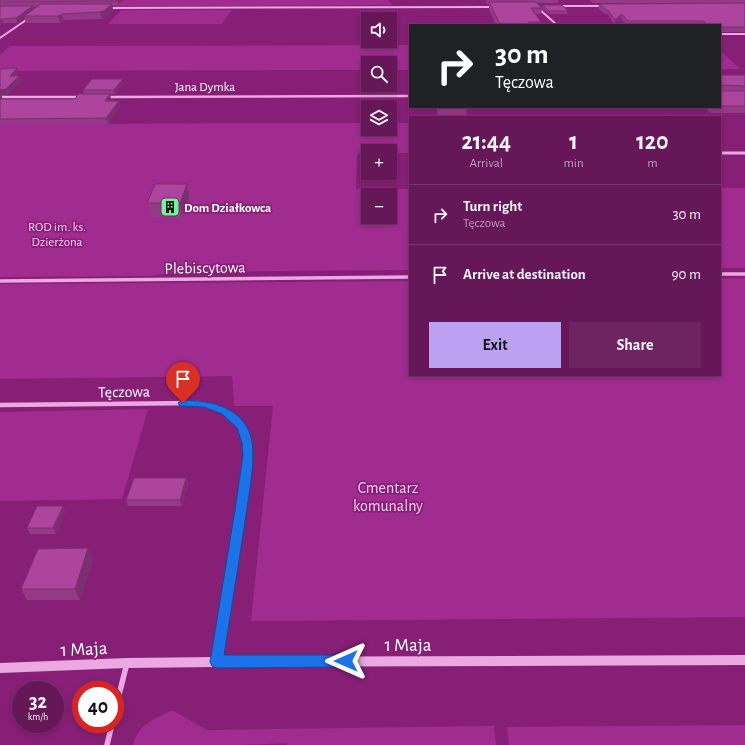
<!DOCTYPE html>
<html lang="en">
<head>
<meta charset="utf-8">
<style>
  :root { --surface:#651758; --page:#6d2461; --text:#f1f3f6; --muted:#bc9fba; --line:#79366e; --accent:#bca0f2 }
  body { margin:0; font-family:"Alegreya Sans",sans-serif; background:var(--page); color:var(--text); height:100vh; display:flex; flex-direction:column; font-size:15px; white-space:nowrap }
  * { box-sizing:border-box; margin:0 }
  p { font-size:13px; color:var(--muted) }
  .icon { flex:none; width:22px; height:22px; fill:none; stroke:currentColor; stroke-width:2; stroke-linecap:round; stroke-linejoin:round }
  .map { position:relative; flex:1; overflow:hidden }
  .side { position:absolute; left:409px; top:116px; width:312px; height:260px; display:flex; flex-direction:column; background:var(--surface); border-radius:0px; box-shadow:0 2px 6px #0003,0 0 0 1px var(--line) }
  .side>* { flex:none }
  .banner { position:absolute; left:409px; top:24px; width:312px; height:84px; border-radius:0px; box-shadow:0 2px 6px #0003,0 0 0 1px var(--line); background:#202124; color:#fff; overflow:hidden }
  .buttons { position:absolute; left:361px; top:12px; display:grid; gap:8px }
  .buttons a { display:grid; place-items:center; width:36px; height:36px; border-radius:0px; background:var(--surface); box-shadow:0 2px 6px #0003,0 0 0 1px var(--line); font-size:20px }
  .speed { position:absolute; left:12px; top:681px; display:flex; gap:8px; font-size:20px; font-weight:700; text-align:center }
  .speed>* { display:grid; place-content:center; width:52px; height:52px; border-radius:50%; background:var(--surface); box-shadow:0 2px 6px #0003,0 0 0 1px var(--line); line-height:1 }
  .speed small { font-size:10px; font-weight:400 }
  .speed .limit { border:6px solid #d22; background:#fff; color:#111 }
  .pin { position:absolute; display:grid; place-items:center; width:34px; height:34px; color:#fff; margin:-41px -17px; border-radius:50% 50% 50% 0; rotate:-45deg; box-shadow:0 0 4px #0007 }
  .pin .icon { rotate:45deg }
  .me { position:absolute; width:44px; margin:-22px; rotate:270deg; stroke-linejoin:round; filter:drop-shadow(0 0 3px #0008) }
  .turn { display:flex; align-items:center; gap:14px; height:84px; padding:0 20px; font-size:18px }
  .turn .icon { width:52px; height:52px; stroke-width:2.5 }
  .turn b { display:block; font-size:28px; line-height:34px }
  .eta { display:flex; justify-content:space-evenly; align-items:center; height:68px; text-align:center }
  .eta b { font-size:24px; font-weight:700; line-height:28px }
  .action { display:flex; gap:8px; margin-top:auto; padding:8px 20px }
  .action a { flex:1; height:46px; border-radius:0px; background:var(--accent); color:#111; font-size:16px; font-weight:700; line-height:46px; text-align:center }
  .action a+a { background:var(--page); color:var(--text) }
  ul { padding:0; list-style:none }
  li { display:flex; align-items:center; gap:12px; height:60px; padding:0 20px; border-top:1px solid var(--line) }
  li div { flex:1 }
  li b { display:block; font-size:15px }
  li em { font-style:normal }
  .map>svg:first-child { display:block }
  .green { fill:#a12c90; fill-rule:evenodd }
  .lines { fill:none; stroke-linecap:round; stroke-linejoin:round }
  .minor-far5 { stroke:#eaa9e1; stroke-width:2 }
  .minor-far4 { stroke:#eaa9e1; stroke-width:2.5 }
  .minor-far3 { stroke:#eaa9e1; stroke-width:3 }
  .minor-far2 { stroke:#eaa9e1; stroke-width:3.5 }
  .minor-far1 { stroke:#eaa9e1; stroke-width:4.5 }
  .minor { stroke:#eaa9e1; stroke-width:5.5 }
  .tertiary { fill:#eaa9e1; fill-rule:evenodd }
  .wall { fill:#953a87 }
  .shaded-wall { fill:#79306e }
  .building { fill:#ad449d; stroke:#79306e }
  .route { fill:#1a73e8; stroke:#114b97 }
  .labels { text-anchor:middle; stroke-width:3.5; stroke-linejoin:round; paint-order:stroke }
  .far-street-label { font-size:13px; fill:#fff; stroke:#871f76 }
  .far-poi-label { font-size:13px; font-weight:bold; fill:#fff; stroke:#871f76; text-anchor:start }
  .far-park-label { font-size:13px; fill:#f8cef1; stroke:#871f76 }
  .street-label { font-size:16px; fill:#fff; stroke:#871f76 }
  .park-label { font-size:16px; fill:#f8cef1; stroke:#871f76 }
  .near-street-label { font-size:19px; fill:#fff; stroke:#871f76 }
</style>
</head>
<body>
<div class="map">
<svg width="745" height="745" viewBox="0 0 745 745">
  <rect width="100%" height="100%" fill="#871f76"/>
  <path class="green" d="M0,0H388L392,5L0,7Z
    M121,10H232L222,24H108Z
    M410,45V70H390V63H368V70L0,71V55L10,46Z
    M720,50L740,69H720Z
    M368,123V129H390V123H410V153H390V151H368V153L357,154L356,189H410V270L175,272L151,276L0,277V124ZM368,195H390V217H368Z
    M720,188H745V268H720Z
    M745,278V617L251,621L273,406H234L232,376L0,379V284L410,281V375H720V279Z
    M148,409L122,499L0,501V412Z
    M170,711H174L207,730L494,726L496,745H287V743L240,745H133C138,725 153,720 170,711Z
    M745,725V745H509L507,727Z"/>
  <g class="lines">
    <path class="minor-far5" d="M559,6H603
      M107,8L493,7
      M538,8L557,25
      M720,34H745
      M0,38L29,18"/>
    <path class="minor-far4" d="M0,97H82
      M106,97L410,96"/>
    <path class="minor-far3" d="M720,153H745"/>
    <path class="minor-far2" d="M720,274H745
      M0,281L410,277"/>
    <path class="minor-far1" d="M0,405L198,403C252,411 251,442 244,487C241,505 239,523 236,541"/>
    <path class="minor" d="M217,661L236,540
      M115,711L127,663
      M107,745L112,724"/>
    <path class="tertiary" d="M745,655V665L217,667L127,668L0,673V663L127,658L217,657Z"/>
  </g>
  <path class="wall" d="M0,0H124L118,5H112L113,10L106,18L102,19L64,20L60,23H26L24,17L17,23H3L0,25V6H33L34,9L39,5L0,6Z
    M485,0H558V3H537L542,8L541,14H536L541,22L540,25H496L489,9V4H487Z
    M590,0H745V3H593Z
    M745,3V32H720V25H627L621,19L614,24L608,14H605L598,8L599,4Z
    M543,5L568,11L567,14H549L542,8Z
    M0,69L19,74L17,76H19L21,81L8,94L1,95L3,99H111L110,101H119L120,106L108,124H0Z
    M720,75H745V113H711L705,107H720Z
    M123,83L115,94H84L83,90Z
    M436,107H467L466,115L438,116Z
    M187,184L189,198L182,217H150L147,203Z
    M186,478L188,484L182,506H128L126,500Z
    M63,506L65,512L56,534H30L27,528Z
    M93,559L80,600H27L21,589Z"/>
  <path class="shaded-wall" d="M119,0H124L118,5V1Z
    M112,4L113,10L106,18L102,19L100,12Z
    M33,6L34,10L24,16V17L17,23L16,18Z
    M62,14L64,20L60,23L58,16Z
    M622,14L621,19L614,24L615,20Z
    M2,19L3,23L0,25V20Z
    M17,68L19,74L12,81L10,76Z
    M19,76L21,81L8,94L1,95L3,100L0,103V90Z
    M123,79V83L115,94L114,90Z
    M110,94L111,99L106,106L105,101Z
    M119,101L120,106L108,124L106,118Z
    M187,184L189,198L182,217L180,203Z
    M186,478L188,484L182,506L180,500Z
    M63,506L65,512L56,534L53,528Z
    M88,548L93,559L80,600L75,589Z"/>
  <path class="building" d="M0,0H119L118,1L0,2Z
    M489,2H536L542,8H531L541,22H528L529,24H500Z
    M745,3V27H721L720,28V25H708L703,21H628L622,14L615,20L608,10H606L599,4Z
    M41,4H112L104,11L100,12L62,14L58,16H24Z
    M543,5H562L568,11H549Z
    M0,6H33L16,18L2,19L0,20Z
    M17,68L10,76H19L6,89L0,90V69Z
    M720,75H745V86L722,85L720,88Z
    M92,79H123L114,90H83Z
    M720,89L722,91H745V106H720Z
    M78,94H110L105,101H119L106,118L0,119V99H75Z
    M671,115L673,117H649L648,116Z
    M155,184H187L180,203H147Z
    M134,478H186L180,500H126Z
    M37,506H63L53,528H27Z
    M88,548L75,589H21L38,549Z"/>
  <path class="route" d="M183,400C206,401 231,404 245,424C251,432 253,444 253,453C253,476 247,506 244,529C237,571 231,613 224,655H346L351,657L353,661L351,665L346,667L217,668L212,666L210,662L235,510L243,455L242,443L237,428L222,414L204,407L180,406L178,403Z"/>
  <defs>
    <g id="building-square" transform="scale(1)"><rect x="-9" y="-9" width="18" height="18" rx="4" fill="#69f896" stroke="#871f76"/><path d="M-4-6H4V6H1V3H-1V6H-4ZM-2.5-4.3h1.7v1.8h-1.7ZM.8-4.3h1.7v1.8H.8ZM-2.5-1h1.7V.8h-1.7ZM.8-1h1.7V.8H.8Z" fill="#111"/></g>
  </defs>
  <g fill-rule="evenodd">
    <use href="#building-square" x="170" y="207"/>
  </g>
  <g class="labels">
    <g class="far-street-label">
      <text x="205" y="91">Jana Dymka</text>
    </g>
    <g class="far-poi-label">
      <text x="184" y="212">Dom Działkowca</text>
    </g>
    <g class="far-park-label">
      <text x="57" y="231">ROD im. ks.<tspan x="57" dy="15">Dzierżona</tspan></text>
    </g>
    <g class="street-label">
      <text transform="translate(205 267) rotate(-1)" y="6">Plebiscytowa</text>
      <text transform="translate(124 391) rotate(-1)" y="6">Tęczowa</text>
    </g>
    <g class="park-label">
      <text x="388" y="493">Cmentarz<tspan x="388" dy="18">komunalny</tspan></text>
    </g>
    <g class="near-street-label">
      <text x="408" y="651">1 Maja</text>
      <text transform="translate(84 648) rotate(-3)" y="7">1 Maja</text>
    </g>
  </g>
</svg>
<div class="buttons">
<a><svg class="icon" aria-label="sound" viewBox="0 0 24 24"><path d="M4 9h4l5-4v14l-5-4H4zM17 9q2 3 0 6"/></svg></a>
<a><svg class="icon" aria-label="search" viewBox="0 0 24 24"><circle cx="10" cy="10" r="6"/><path d="M15 15l6 6"/></svg></a>
<a><svg class="icon" aria-label="layers" viewBox="0 0 24 24"><path d="M12 4l9 5-9 5-9-5zM3 14l9 5 9-5"/></svg></a>
<a>+</a>
<a>−</a>
</div>
<div class="speed"><div>32<small>km/h</small></div><div class="limit">40</div></div>
<div class="pin" style="left:183px;top:403px;background:#d93025"><svg class="icon" aria-label="arrive" viewBox="0 0 24 24"><path d="M6 21V4h12l-3 4 3 4H6"/></svg></div>
<svg class="me" style="left:346px;top:661px" viewBox="-20 -20 40 40"><path d="M0-17L14 15 0 8-14 15z" fill="#1a73e8" stroke="#fff" stroke-width="4"/></svg>
<div class="banner">
<div class="turn"><svg class="icon" aria-label="right" viewBox="0 0 24 24"><path d="M7 20v-9h11M14 6l5 5-5 5"/></svg><div><b>30 m</b>Tęczowa</div></div>
</div>
<section class="side">
<div class="eta">
<div><b>21:44</b><p>Arrival</p></div>
<div><b>1</b><p>min</p></div>
<div><b>120</b><p>m</p></div>
</div>
<ul>
<li><svg class="icon" aria-label="right" viewBox="0 0 24 24"><path d="M7 20v-9h11M14 6l5 5-5 5"/></svg><div><b>Turn right</b><p>Tęczowa</p></div><em>30 m</em></li>
<li><svg class="icon" aria-label="arrive" viewBox="0 0 24 24"><path d="M6 21V4h12l-3 4 3 4H6"/></svg><div><b>Arrive at destination</b></div><em>90 m</em></li>
</ul>
<div class="action"><a>Exit</a><a>Share</a></div>
</section>
</div>
</body>
</html>
